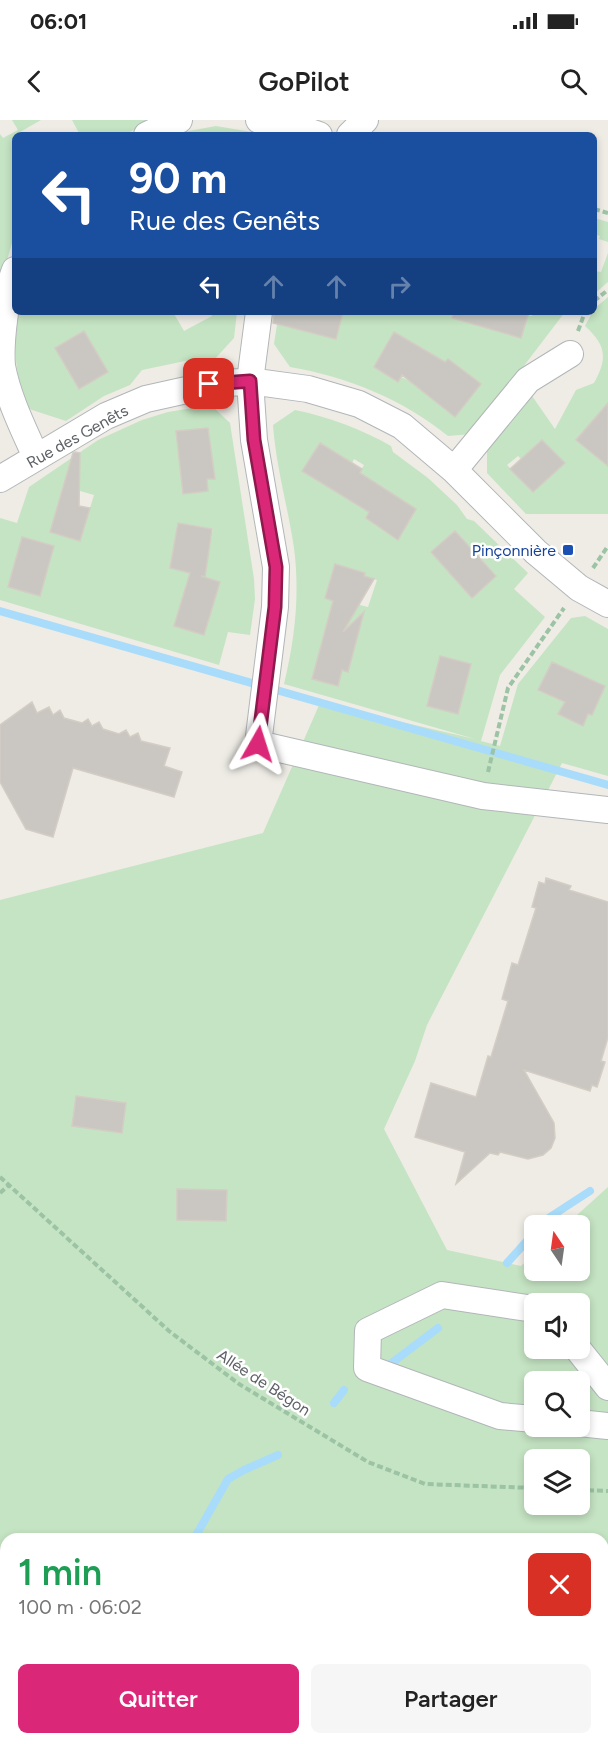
<!DOCTYPE html>
<html lang="fr">
<head>
<meta charset="utf-8">
<style>
  :root { --surface:#fff; --page:#f6f6f6; --text:#222; --muted:#767676; --accent:#db2777 }
  body { margin:0; font-family:Figtree,sans-serif; background:var(--page); color:var(--text); height:100vh; display:flex; flex-direction:column; font-size:22px; white-space:nowrap }
  * { box-sizing:border-box; margin:0 }
  p { font-size:20px; color:var(--muted) }
  .icon { flex:none; width:33px; height:33px; fill:none; stroke:currentColor; stroke-width:2; stroke-linecap:round; stroke-linejoin:round }
  .map { position:relative; flex:1; overflow:hidden }
  .panel { position:absolute; left:0px; top:1413px; width:609px; height:212px; display:flex; flex-direction:column; background:var(--surface); border-radius:18px 18px 0 0; box-shadow:0 3px 9px #0003 }
  .panel>* { flex:none }
  .banner { position:absolute; left:12px; top:12px; width:585px; height:183px; border-radius:9px; box-shadow:0 3px 9px #0003; background:#1a4fa0; color:#fff; overflow:hidden }
  .needle { width:39px; rotate:347deg }
  .buttons { position:absolute; left:524px; top:1095px; display:grid; gap:12px }
  .buttons a { display:grid; place-items:center; width:66px; height:66px; border-radius:9px; background:var(--surface); box-shadow:0 3px 9px #0003; font-size:30px }
  .pin { position:absolute; display:grid; place-items:center; width:51px; height:51px; color:#fff; margin:-26px; border-radius:12px; box-shadow:0 3px 9px #0006 }
  .me { position:absolute; width:66px; margin:-33px; rotate:6deg; stroke-linejoin:round; filter:drop-shadow(0 0 4px #0008) }
  .turn { display:flex; align-items:center; gap:21px; height:126px; padding:0 18px; font-size:27px }
  .turn .icon { width:78px; height:78px; stroke-width:2.5 }
  .turn b { display:block; font-size:42px; line-height:51px }
  .lanes { display:flex; align-items:center; height:57px; padding:0 18px; background:#0003; justify-content:center; gap:30px; direction:ltr }
  .lanes .off { opacity:.35 }
  .round { display:grid; place-items:center; flex:none; width:63px; height:63px; border-radius:9px; background:var(--page) }
  .head { display:flex; align-items:center; justify-content:space-between; height:102px; padding:0 18px }
  h1 { font-size:36px; font-weight:600; line-height:45px; color:#1e9e55 }
  .button { display:flex; gap:12px; margin-top:auto; padding:12px 18px }
  .button a { flex:1; height:69px; border-radius:9px; background:var(--accent); color:#fff; font-size:24px; font-weight:600; line-height:69px; text-align:center }
  .button a+a { background:var(--page); color:var(--text) }
  .status { display:flex; justify-content:space-between; align-items:center; height:42px; padding:0 30px; background:var(--surface); direction:ltr }
  .status svg { height:16px; fill:currentColor }
  header { display:flex; justify-content:space-between; align-items:center; height:78px; padding:0 18px; background:var(--surface); font-size:27px; font-weight:600 }
  .map>svg:first-child { display:block }
  .green { fill:#c5e4c3; fill-rule:evenodd }
  .lines { fill:none; stroke-linecap:round; stroke-linejoin:round }
  .stream { stroke:#a9dcfa; stroke-width:8 }
  .building { fill:#cac7c2; stroke:#d3cdc4; stroke-width:1.5 }
  .minor-casing { stroke:#b2b6b9; stroke-width:28 }
  .path { stroke:#9bc3a4; stroke-width:4; stroke-dasharray:6 3; stroke-linecap:butt }
  .minor { stroke:#fff; stroke-width:26 }
  .route-casing { stroke:#8e194d; stroke-width:15 }
  .route { stroke:#db2777; stroke-width:10 }
  .transit-dot { fill:#1a4fb4; stroke:#fff; stroke-width:2 }
  .labels { text-anchor:middle; stroke-width:5; stroke-linejoin:round; paint-order:stroke }
  .street-label { font-size:16px; fill:#5d6165; stroke:#fff }
  .transit-label { font-size:16px; fill:#164399; stroke:#fff; text-anchor:end }
</style>
</head>
<body>
<div class="status"><b>06:01</b><svg viewBox="0 0 49 12"><path d="M0 12V9h3v3zM5 12V6h3v6zM10 12V3h3v9zM15 12V0h3v12zM26 1h20v11H26zM47 4h2v5h-2z"/></svg></div>
<header><svg class="icon" aria-label="back" viewBox="0 0 24 24"><path d="M15 5l-7 7 7 7"/></svg>GoPilot<svg class="icon" aria-label="search" viewBox="0 0 24 24"><circle cx="10" cy="10" r="6"/><path d="M15 15l6 6"/></svg></header>
<div class="map">
<svg width="608" height="1624" viewBox="0 0 608 1624">
  <rect width="100%" height="100%" fill="#eeece5"/>
  <path class="green" d="M12,0H41L20,12L21,15H15V113L0,164V14L3,18L18,10Z
    M72,0H145L147,3L124,15H80Z
    M216,6L270,15H178L189,11Z
    M594,98L608,102V122L599,119L600,116L594,114Z
    M608,133V162L594,174V151L601,152Z
    M608,177V283L577,320L608,343V394H526L487,353V329L530,273L555,309L576,270L594,263C608,238 606,225 585,206L594,189ZM542,320L565,343L533,372L507,345L518,336L521,339Z
    M19,192H173L184,211L212,196L210,192H237L234,218L213,241L194,244L190,240L142,250L130,265L104,276L66,301L29,289C14,252 13,231 19,192ZM84,212L79,269L55,228Z
    M279,192L336,219L343,192H491L532,196L534,192H565L472,314L448,316C402,279 348,257 290,247L274,224ZM394,212L429,232L412,262L401,257L397,262L374,247ZM448,239L480,264L455,297L432,278L426,267Z
    M211,285L230,303L254,459L255,479L250,515L228,512L219,545L0,480V398L17,403L29,367L98,320L142,300L168,292ZM208,308L214,358L207,359L208,371L183,374L176,311ZM63,366L94,375L80,421L50,412ZM178,403L213,409L203,457L220,462L204,515L175,506L190,453L170,447ZM22,417L40,476L8,467Z
    M295,290C329,297 361,309 391,326L393,332L428,358L457,385L467,399L474,401L528,453L514,469L545,497L500,555L481,621L500,626L518,564L571,498L585,496L608,509V656L562,643L427,905L415,941L384,1009L447,1130L521,1146L534,1134V1150H579V1106L566,1105L608,1067V1624H0V780L263,713L320,583L475,619L284,564C295,519 300,474 294,428C288,387 276,347 273,305ZM320,323L352,343L354,339L364,345L345,377L303,351ZM384,369L416,389L398,419L366,398ZM455,411L496,455L472,477L431,432ZM335,444L365,453L364,456L377,460L368,487L356,484L355,487L325,478ZM326,507L358,516L348,551L342,550L337,566L312,559ZM440,536L471,544L458,593L427,585ZM552,542L605,566L592,595L538,570ZM534,1184H579V1228H534ZM534,1262H579V1306H534ZM534,1340H579V1384H534ZM6,1419H603V1618H6Z"/>
  <g class="lines">
    <path class="stream" d="M0,491L608,665
      M541,1106L547,1099L590,1071
      M507,1143L534,1113
      M389,1245L438,1208
      M334,1283L344,1270
      M194,1419L228,1359L244,1350L278,1335
      M28,1624L31,1618"/>
  </g>
  <path class="building" d="M274,192H343L336,219L273,203Z
    M453,192H529L521,218L452,198Z
    M84,211L108,252L79,269L55,228Z
    M394,212L445,242L448,239L481,264L455,297L402,255L398,262L374,247Z
    M608,283V346L576,320Z
    M208,308L215,359H207L208,371L183,374L176,311Z
    M542,320L565,343L533,372L510,349Z
    M320,323L362,349L360,353L416,389L398,420L366,398L369,392L302,351Z
    M75,332L80,333L79,386L90,388L80,421L50,412L73,333Z
    M178,403L212,409L205,457L201,456L220,462L204,515L174,506L190,453L170,448Z
    M455,411L496,456L472,478L431,432Z
    M22,417L54,426L40,476L8,467Z
    M335,444L365,453L364,456L374,459L343,512L364,492L348,552L342,550L338,566L312,559L333,481L325,478Z
    M440,536L471,544L458,594L427,586Z
    M552,542L605,566L592,595L588,594L583,606L558,594L565,582L538,570Z
    M32,582L37,593L49,587L53,595L60,590L64,598L82,603L88,599L92,606L99,602L103,609L119,614L126,610L130,617L138,613L141,621L170,628L164,646L182,652L174,677L73,648L53,717L26,709L0,662V605Z
    M546,758L571,766L569,770L608,782V917L601,941L605,942L597,967L592,965L590,971L524,950L554,1003L555,1018L551,1028L543,1035L528,1039L500,1032L498,1035L490,1033L456,1064L465,1032L415,1017L431,963L476,977L488,936L491,937L508,881L502,879L512,843L518,845L536,788L532,787L539,762L545,764Z
    M76,976L126,983L122,1013L72,1006Z
    M177,1069L227,1070L226,1101L177,1100Z"/>
  <g class="lines">
    <g class="minor-casing">
      <path id="minor" d="M259,0L304,10L319,15
        M147,15L179,0
        M350,15L365,0
        M15,150C6,173 0,222 2,246C8,278 23,308 36,337
        M259,192L250,261L254,320L276,447L275,487L258,624L483,676L608,690
        M454,350L528,260L570,234
        M0,359L106,296L146,279L209,265L250,261L308,269L359,284L402,306L454,350L536,432L579,468L608,484
        M534,1189L442,1175L368,1211L367,1248L500,1296L534,1299
        M577,1228L608,1267
        M579,1303L608,1306"/>
    </g>
    <path class="path" d="M594,89L608,93
      M594,181L608,170
      M578,211L585,192
      M593,448L608,426
      M488,652L508,568L564,488
      M0,1057L169,1211L239,1264L368,1342L425,1364L534,1368
      M0,1073L9,1065
      M579,1370L608,1371"/>
    <use href="#minor" class="minor"/>
  </g>
  <g class="lines">
    <g class="route-casing">
      <path id="route" d="M209,264L250,261L254,320L276,447L275,487L258,624"/>
    </g>
    <use href="#route" class="route"/>
  </g>
  <rect class="transit-dot" x="562" y="424" width="12" height="12" rx="3"/>
  <g class="labels">
    <g class="street-label">
      <text transform="translate(77 316) rotate(-29)" y="6">Rue des Genêts</text>
      <text transform="translate(264 1262) rotate(33)" y="6">Allée de Bégon</text>
    </g>
    <g class="transit-label">
      <text x="556" y="436">Pinçonnière</text>
    </g>
  </g>
</svg>
<div class="buttons">
<a><svg class="needle" viewBox="-14 -14 28 28"><path d="M0-13l5 13h-10z" fill="#e53935"/><path d="M0 13l5-13h-10z" fill="#767676"/></svg></a>
<a><svg class="icon" aria-label="sound" viewBox="0 0 24 24"><path d="M4 9h4l5-4v14l-5-4H4zM17 9q2 3 0 6"/></svg></a>
<a><svg class="icon" aria-label="search" viewBox="0 0 24 24"><circle cx="10" cy="10" r="6"/><path d="M15 15l6 6"/></svg></a>
<a><svg class="icon" aria-label="layers" viewBox="0 0 24 24"><path d="M12 4l9 5-9 5-9-5zM3 14l9 5 9-5"/></svg></a>
</div>
<div class="pin" style="left:209px;top:264px;background:#d93025"><svg class="icon" aria-label="arrive" viewBox="0 0 24 24"><path d="M6 21V4h12l-3 4 3 4H6"/></svg></div>
<svg class="me" style="left:258px;top:624px" viewBox="-20 -20 40 40"><path d="M0-17L14 15 0 8-14 15z" fill="#db2777" stroke="#fff" stroke-width="4"/></svg>
<div class="banner">
<div class="turn"><svg class="icon" aria-label="left" viewBox="0 0 24 24"><path d="M17 20v-9H6M10 6l-5 5 5 5"/></svg><div><b>90 m</b>Rue des Genêts</div></div>
<div class="lanes"><svg class="icon" aria-label="left" viewBox="0 0 24 24"><path d="M17 20v-9H6M10 6l-5 5 5 5"/></svg><svg class="icon off" aria-label="ahead" viewBox="0 0 24 24"><path d="M12 20V5M6 11l6-6 6 6"/></svg><svg class="icon off" aria-label="ahead" viewBox="0 0 24 24"><path d="M12 20V5M6 11l6-6 6 6"/></svg><svg class="icon off" aria-label="right" viewBox="0 0 24 24"><path d="M7 20v-9h11M14 6l5 5-5 5"/></svg></div>
</div>
<section class="panel">
<div class="head"><div><h1>1 min</h1><p>100 m · 06:02</p></div><a class="round" style="background:#d93025;color:#fff"><svg class="icon" aria-label="close" viewBox="0 0 24 24"><path d="M6 6l12 12M18 6L6 18"/></svg></a></div>
<div class="button"><a>Quitter</a><a>Partager</a></div>
</section>
</div>
</body>
</html>
